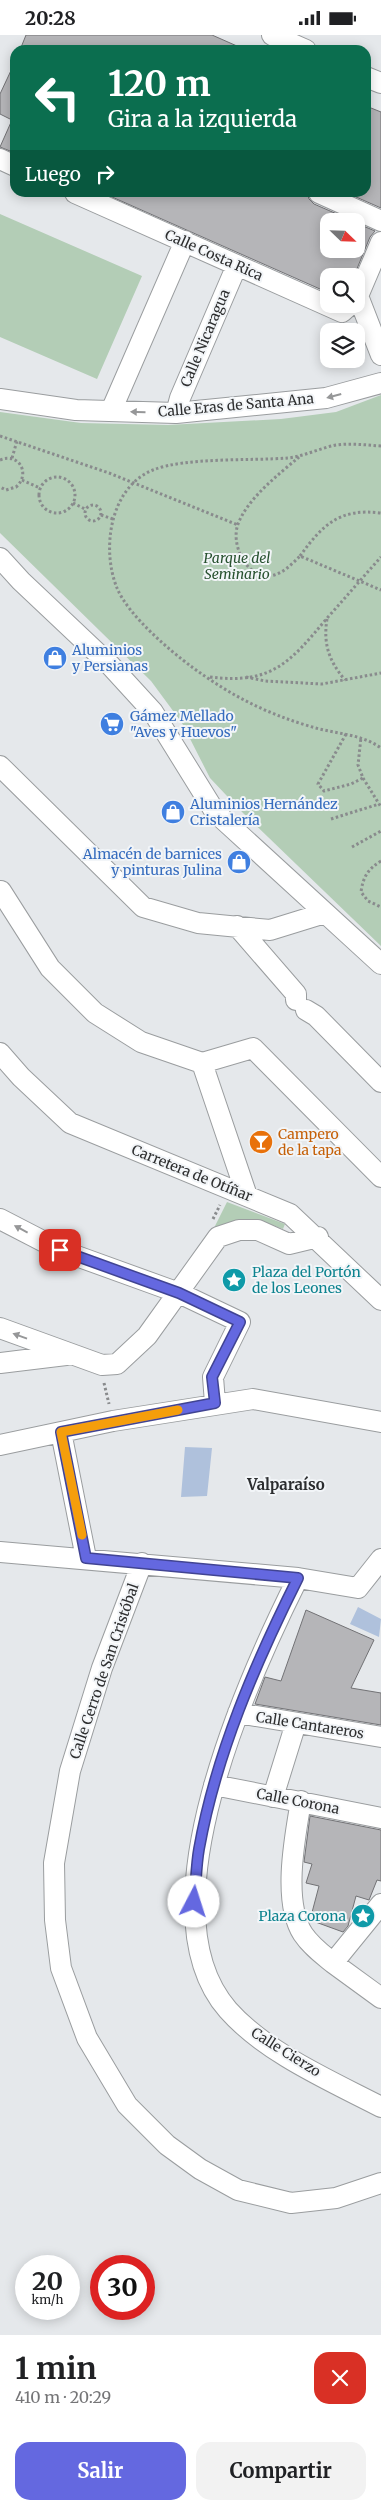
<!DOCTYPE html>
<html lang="es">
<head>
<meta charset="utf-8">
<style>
  :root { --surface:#fff; --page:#f2f2f2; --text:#202124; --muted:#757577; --accent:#6468e0 }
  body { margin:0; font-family:Merriweather,serif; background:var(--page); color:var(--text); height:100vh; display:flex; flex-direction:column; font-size:19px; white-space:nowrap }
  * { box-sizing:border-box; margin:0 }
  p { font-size:16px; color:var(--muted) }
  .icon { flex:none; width:28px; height:28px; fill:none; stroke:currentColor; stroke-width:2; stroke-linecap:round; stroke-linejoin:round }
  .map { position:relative; height:2300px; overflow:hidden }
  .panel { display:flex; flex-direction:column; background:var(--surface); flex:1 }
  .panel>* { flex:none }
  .banner { position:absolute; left:10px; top:10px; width:361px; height:152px; border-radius:15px; box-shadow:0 2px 12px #0003; background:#0b6e4f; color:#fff; overflow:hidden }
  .needle { width:32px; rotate:113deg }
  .tools { position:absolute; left:320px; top:178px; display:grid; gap:10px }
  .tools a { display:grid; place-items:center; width:45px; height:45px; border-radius:10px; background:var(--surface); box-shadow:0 2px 12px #0003; font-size:25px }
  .speed { position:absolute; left:15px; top:2220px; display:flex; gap:10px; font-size:25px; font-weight:700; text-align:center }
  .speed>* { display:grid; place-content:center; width:65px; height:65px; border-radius:50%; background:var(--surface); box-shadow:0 2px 12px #0003; line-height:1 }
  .speed small { font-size:12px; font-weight:400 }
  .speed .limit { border:8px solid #d22; background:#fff; color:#111 }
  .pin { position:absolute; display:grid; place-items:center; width:42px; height:42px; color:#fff; margin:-21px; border-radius:10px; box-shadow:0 2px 8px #0006 }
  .me { position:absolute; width:55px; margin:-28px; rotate:5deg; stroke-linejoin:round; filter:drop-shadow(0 0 4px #0008) }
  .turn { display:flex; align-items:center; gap:18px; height:105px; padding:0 15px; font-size:22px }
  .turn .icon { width:65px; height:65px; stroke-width:2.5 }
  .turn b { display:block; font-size:35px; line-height:42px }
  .then { display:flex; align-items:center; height:48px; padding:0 15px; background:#0003; gap:10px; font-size:19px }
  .round { display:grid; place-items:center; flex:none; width:52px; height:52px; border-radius:15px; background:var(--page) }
  .head { display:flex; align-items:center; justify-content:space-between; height:85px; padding:0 15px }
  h1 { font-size:30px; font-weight:700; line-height:38px }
  .action { display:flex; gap:10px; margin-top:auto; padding:10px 15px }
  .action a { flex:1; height:58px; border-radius:15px; background:var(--accent); color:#fff; font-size:20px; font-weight:700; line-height:58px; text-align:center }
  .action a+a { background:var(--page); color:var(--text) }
  .status { display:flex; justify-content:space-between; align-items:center; height:35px; padding:0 25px; background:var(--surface); direction:ltr }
  .status svg { height:14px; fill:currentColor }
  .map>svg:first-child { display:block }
  .green { fill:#b3cdb6 }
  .water { fill:#afc1dc }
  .building { fill:#b5b5b8; stroke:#727275 }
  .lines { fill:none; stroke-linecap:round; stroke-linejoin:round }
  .minor-casing { stroke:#9a9d9f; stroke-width:22 }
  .path { stroke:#898b8d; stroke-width:3; stroke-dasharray:2.5 2.5; stroke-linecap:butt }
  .minor { stroke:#fff; stroke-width:20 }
  .oneway { fill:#969798 }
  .route-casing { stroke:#414492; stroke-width:12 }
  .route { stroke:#6468e0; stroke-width:9 }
  .slow { stroke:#f59e0b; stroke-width:9 }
  .labels { text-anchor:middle; stroke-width:4; stroke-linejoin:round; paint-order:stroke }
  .street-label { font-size:14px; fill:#2e2f30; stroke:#f2f5f8 }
  .park-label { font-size:14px; font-style:italic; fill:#27512f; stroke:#f2f5f8 }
  .shop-label { font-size:14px; fill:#366cbe; stroke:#f2f5f8; text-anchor:start }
  .food-label { font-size:14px; fill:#c56008; stroke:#f2f5f8; text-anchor:start }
  .culture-label { font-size:14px; fill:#0d838f; stroke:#f2f5f8; text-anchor:start }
  .neighbourhood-label { font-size:15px; font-weight:bold; fill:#2b2d2f; stroke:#f2f5f8 }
</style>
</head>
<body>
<div class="status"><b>20:28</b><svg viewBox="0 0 49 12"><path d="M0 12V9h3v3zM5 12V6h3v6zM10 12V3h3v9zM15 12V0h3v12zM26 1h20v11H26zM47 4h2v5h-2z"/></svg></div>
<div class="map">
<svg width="381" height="2300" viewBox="0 0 381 2300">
  <rect width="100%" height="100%" fill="#e5e8eb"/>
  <path class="green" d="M0,179L142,241L97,344L0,302Z
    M381,360V911L243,778L210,743L182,688L151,646L0,498V377L81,388L168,390L281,384L336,377Z
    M227,1167L285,1189L283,1194L259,1185L211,1199Z"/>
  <path class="water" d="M185,1412L212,1413L207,1461L181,1462Z
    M358,1572L381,1584L379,1602L350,1589Z"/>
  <path class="building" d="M26,0H212L246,15H20Z
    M15,27V118L0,112L12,85L0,79V59Z
    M366,71L381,77V173L347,158H366Z
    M103,158H307L309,164L314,169L353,186H329V214H356V188L375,196L370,202L354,241H329V258Z
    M306,1575L374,1605L351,1653L381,1658V1690L255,1669L265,1642L281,1646Z
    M310,1781L381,1795V1846L377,1845L369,1865L356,1861L348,1891L343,1897L310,1885L319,1851L306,1848L312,1829L304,1827Z"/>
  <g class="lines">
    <g class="minor-casing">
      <path id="minor" d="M272,0L306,15
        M366,42L381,48
        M0,124L15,131
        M75,158L342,277L351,269
        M319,158L381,186
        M381,207L358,261L381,320
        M0,364L76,375L176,378L326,363L381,348
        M111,376L185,206
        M176,378L180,363L237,230
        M0,523L21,546L110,630L153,677L215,777L381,929
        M0,731L143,872L198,888L270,895L325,878
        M1,856L50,933L95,978L141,1007L202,1028L253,1013L381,1142
        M237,891L296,959V965
        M306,975L316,981L381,1047
        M0,1018L21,1042L70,1088L290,1179L381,1265
        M202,1028L247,1161
        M0,1184L60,1215L179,1258L240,1287L213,1342L215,1368
        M0,1293L102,1330L117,1329L147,1301L218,1202L239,1195H258L289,1209L318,1202
        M0,1328L66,1320
        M61,1397L86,1523
        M0,1410L113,1386L253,1364L381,1387
        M0,1517L298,1543L358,1553L381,1524
        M142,1528L102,1633L70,1736L54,1828L55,1885L61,1933L87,2003L127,2070L167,2110L200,2134L238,2155L291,2168L336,2163L381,2148
        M298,1543C248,1643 141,1876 228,1975C266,2018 331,2046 381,2072
        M238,1678L381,1702
        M214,1750L381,1783
        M273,1762L296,1688
        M301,1766C295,1801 282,1867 303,1899C311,1911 322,1919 333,1928L381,1869
        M333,1928L381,1963"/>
    </g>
    <path class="path" d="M0,401L109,438L238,490
      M381,411C366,410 351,408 336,410C320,413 305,421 288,423C251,426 186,422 153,435C110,452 101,514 117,553C128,580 169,615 192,632C230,660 265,678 309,691C333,699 360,698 381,713
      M299,422C278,440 248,463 238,489C231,508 244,538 265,541C280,542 291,530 300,521L381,555
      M12,423L17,406
      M0,425C19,417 31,439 16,452L6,455L0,452
      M39 460a18 18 0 1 1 36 0a18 18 0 1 1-36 0Z
      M22,445L40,453
      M73,468L85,474
      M85 478a8 8 0 1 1 16 0a8 8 0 1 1-16 0Z
      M101,480L113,484
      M300,521C323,489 340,473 381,478
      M327,584C323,609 329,626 345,645
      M210,642C273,650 291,626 328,582C346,562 363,542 381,522
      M246,642L265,646L322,649L381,638
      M346,699L318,749L324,756L351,749L363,743L358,730L361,702
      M363,743L381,772
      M331,784L379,769
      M352,812L381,796
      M381,826C368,834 363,842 361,857L368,866L381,872
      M213,1184L220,1170
      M104,1348L109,1369"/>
    <use href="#minor" class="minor"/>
  </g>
  <defs><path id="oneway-solid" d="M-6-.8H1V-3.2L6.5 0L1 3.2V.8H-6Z" transform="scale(1.25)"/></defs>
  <g class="oneway">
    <use href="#oneway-solid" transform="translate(334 361) rotate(165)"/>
    <use href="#oneway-solid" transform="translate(138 377) rotate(-179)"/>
    <use href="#oneway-solid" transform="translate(21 1194) rotate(-152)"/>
    <use href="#oneway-solid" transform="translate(20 1301) rotate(-160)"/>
  </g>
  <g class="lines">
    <g class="route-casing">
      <path id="route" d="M60,1215L179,1258L240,1287L212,1342L215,1368L61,1397L86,1523L298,1543C255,1629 216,1719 199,1814C196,1831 196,1850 194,1867"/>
    </g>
    <use href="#route" class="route"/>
    <path class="slow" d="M82,1500L61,1397L178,1375"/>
  </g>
  <defs>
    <g id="shop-disc" transform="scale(1.25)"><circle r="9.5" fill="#3f7fe0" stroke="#f2f5f8"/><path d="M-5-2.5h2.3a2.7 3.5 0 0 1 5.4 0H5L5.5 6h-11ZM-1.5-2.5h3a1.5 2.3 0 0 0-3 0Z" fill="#fff"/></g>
    <g id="supermarket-disc" transform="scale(1.25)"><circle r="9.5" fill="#3f7fe0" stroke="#f2f5f8"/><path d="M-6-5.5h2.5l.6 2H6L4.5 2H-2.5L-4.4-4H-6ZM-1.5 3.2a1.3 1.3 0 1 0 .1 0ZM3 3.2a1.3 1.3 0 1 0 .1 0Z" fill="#fff"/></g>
    <g id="bar-disc" transform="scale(1.25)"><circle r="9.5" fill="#e8710a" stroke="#f2f5f8"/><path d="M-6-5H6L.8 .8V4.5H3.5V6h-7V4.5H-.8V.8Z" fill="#fff"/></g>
    <g id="sight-disc" transform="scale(1.25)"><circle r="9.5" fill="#0f9aa8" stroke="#f2f5f8"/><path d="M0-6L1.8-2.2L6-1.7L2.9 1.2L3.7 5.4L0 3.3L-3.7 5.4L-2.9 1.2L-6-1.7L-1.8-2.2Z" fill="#fff"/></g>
  </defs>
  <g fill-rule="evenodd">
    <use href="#shop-disc" x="55" y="623"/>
    <use href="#supermarket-disc" x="112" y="689"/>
    <use href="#shop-disc" x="173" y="777"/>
    <use href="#shop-disc" x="239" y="827"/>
    <use href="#bar-disc" x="261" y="1107"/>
    <use href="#sight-disc" x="234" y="1245"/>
    <use href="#sight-disc" x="363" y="1881"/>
  </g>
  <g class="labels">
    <g class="street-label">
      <text transform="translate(214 220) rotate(24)" y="5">Calle Costa Rica</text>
      <text transform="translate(205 303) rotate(-67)" y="5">Calle Nicaragua</text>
      <text transform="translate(236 370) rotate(-5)" y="5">Calle Eras de Santa Ana</text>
      <text transform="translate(192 1138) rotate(22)" y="5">Carretera de Otíñar</text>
      <text transform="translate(104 1636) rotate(-71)" y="5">Calle Cerro de San Cristóbal</text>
      <text transform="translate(310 1690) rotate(9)" y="5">Calle Cantareros</text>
      <text transform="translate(298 1766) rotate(11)" y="5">Calle Corona</text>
      <text transform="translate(286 2017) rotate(32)" y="5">Calle Cierzo</text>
    </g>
    <g class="park-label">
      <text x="237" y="528">Parque del<tspan x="237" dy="16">Seminario</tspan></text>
    </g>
    <g class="shop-label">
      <text x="72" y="620">Aluminios<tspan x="72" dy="16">y Persianas</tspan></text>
      <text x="130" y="686">Gámez Mellado<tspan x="130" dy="16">"Aves y Huevos"</tspan></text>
      <text x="190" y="774">Aluminios Hernández<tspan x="190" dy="16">Cristalería</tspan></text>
      <text x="222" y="824" text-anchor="end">Almacén de barnices<tspan x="222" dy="16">y pinturas Julina</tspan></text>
    </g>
    <g class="food-label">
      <text x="278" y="1104">Campero<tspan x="278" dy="16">de la tapa</tspan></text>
    </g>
    <g class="culture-label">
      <text x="252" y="1242">Plaza del Portón<tspan x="252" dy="16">de los Leones</tspan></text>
      <text x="346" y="1886" text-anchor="end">Plaza Corona</text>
    </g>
    <g class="neighbourhood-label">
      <text x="286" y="1455">Valparaíso</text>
    </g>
  </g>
</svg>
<div class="tools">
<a><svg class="needle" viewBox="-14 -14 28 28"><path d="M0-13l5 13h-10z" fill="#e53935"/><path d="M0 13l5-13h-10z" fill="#757577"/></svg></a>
<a><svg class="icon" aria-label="search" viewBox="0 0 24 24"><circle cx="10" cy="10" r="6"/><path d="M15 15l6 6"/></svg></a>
<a><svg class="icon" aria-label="layers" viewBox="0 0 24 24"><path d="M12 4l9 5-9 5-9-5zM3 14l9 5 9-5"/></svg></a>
</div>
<div class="speed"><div>20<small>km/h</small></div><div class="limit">30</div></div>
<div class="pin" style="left:60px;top:1215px;background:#d93025"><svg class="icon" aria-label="arrive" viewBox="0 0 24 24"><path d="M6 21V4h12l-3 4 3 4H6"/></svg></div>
<svg class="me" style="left:194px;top:1867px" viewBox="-20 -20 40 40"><circle r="19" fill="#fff"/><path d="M0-13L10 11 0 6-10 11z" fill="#6468e0"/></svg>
<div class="banner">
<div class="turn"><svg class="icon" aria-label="left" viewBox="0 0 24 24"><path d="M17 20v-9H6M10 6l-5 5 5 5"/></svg><div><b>120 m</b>Gira a la izquierda</div></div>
<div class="then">Luego<svg class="icon" aria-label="right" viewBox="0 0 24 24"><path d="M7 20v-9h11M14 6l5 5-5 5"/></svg></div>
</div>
</div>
<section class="panel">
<div class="head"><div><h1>1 min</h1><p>410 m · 20:29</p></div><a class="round" style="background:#d93025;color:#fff"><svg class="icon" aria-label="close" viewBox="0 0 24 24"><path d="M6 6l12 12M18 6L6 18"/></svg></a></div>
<div class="action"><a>Salir</a><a>Compartir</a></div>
</section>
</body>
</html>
